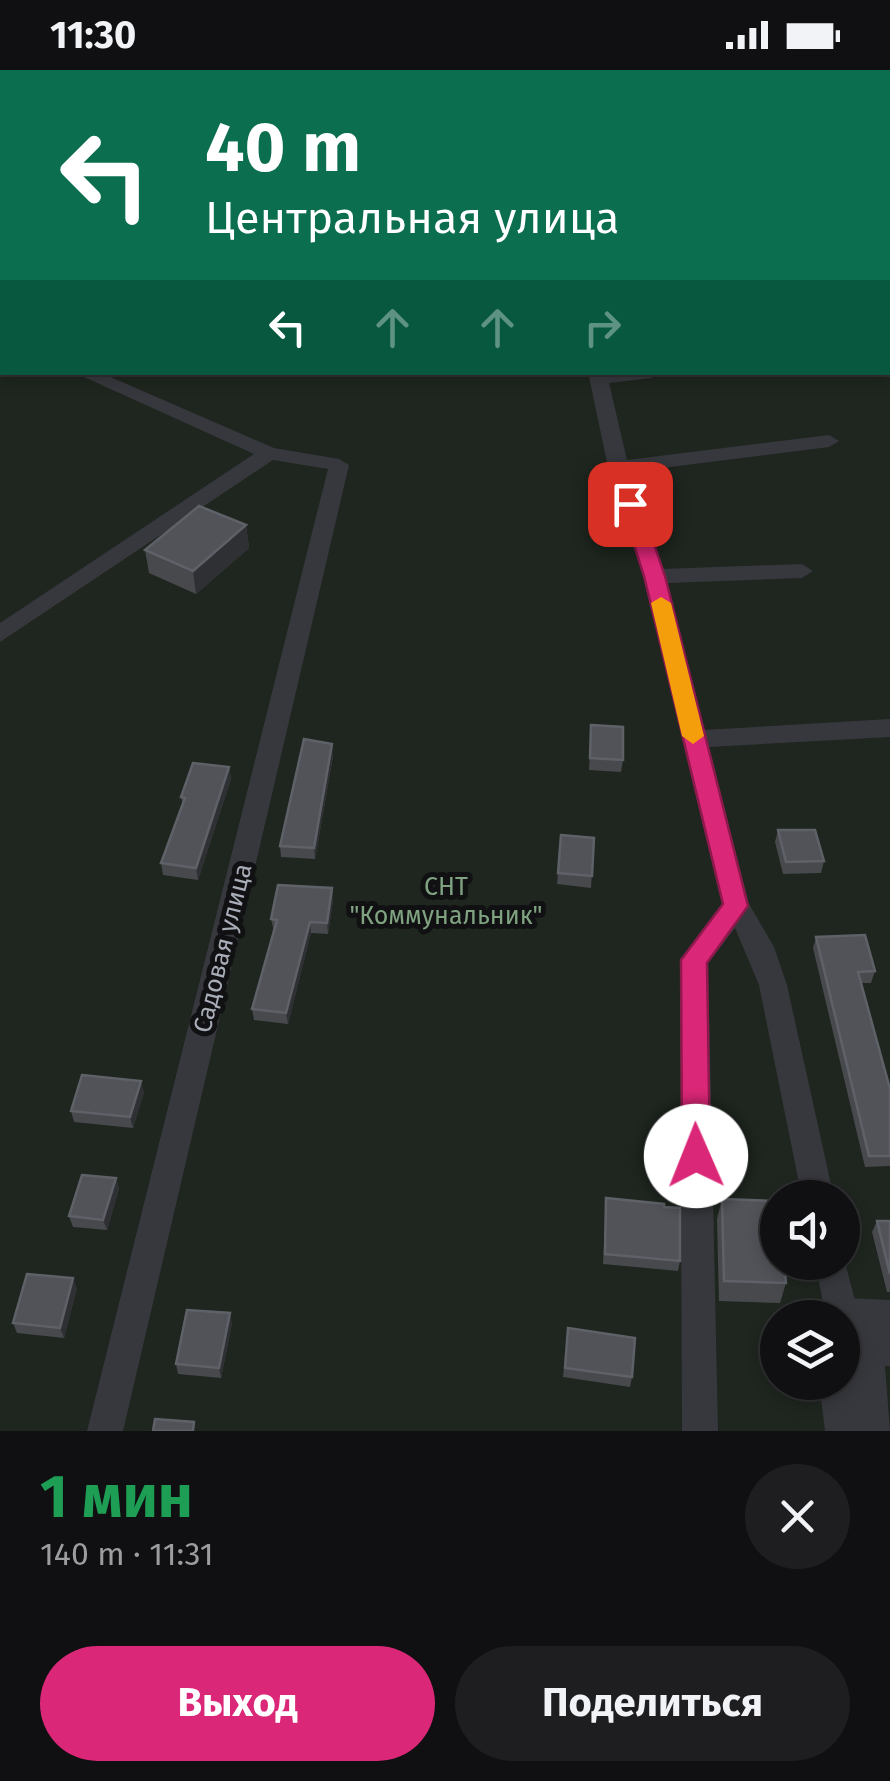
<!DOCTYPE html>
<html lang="ru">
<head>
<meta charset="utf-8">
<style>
  :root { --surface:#101012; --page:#1e1e20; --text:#f1f3f6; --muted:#9c9d9f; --line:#303032; --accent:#db2777 }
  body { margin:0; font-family:"Fira Sans",sans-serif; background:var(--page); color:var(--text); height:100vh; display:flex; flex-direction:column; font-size:38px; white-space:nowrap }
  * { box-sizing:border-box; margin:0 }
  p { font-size:32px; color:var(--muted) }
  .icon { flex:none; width:55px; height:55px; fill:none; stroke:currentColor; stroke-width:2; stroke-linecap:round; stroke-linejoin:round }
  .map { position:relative; height:1361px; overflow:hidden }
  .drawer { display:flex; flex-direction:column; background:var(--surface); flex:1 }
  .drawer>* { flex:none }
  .guide { position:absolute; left:0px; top:0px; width:890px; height:305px; box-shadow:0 5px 15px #0003,0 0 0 2px var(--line); background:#0b6e4f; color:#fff; overflow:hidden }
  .buttons { position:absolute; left:760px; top:1110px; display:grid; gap:20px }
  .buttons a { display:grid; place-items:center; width:100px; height:100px; border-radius:50%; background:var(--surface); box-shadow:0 5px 15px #0003,0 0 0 2px var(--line); font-size:50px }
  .pin { position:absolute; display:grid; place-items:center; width:85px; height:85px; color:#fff; margin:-42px; border-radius:20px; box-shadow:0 5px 15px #0006 }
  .me { position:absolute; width:110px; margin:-55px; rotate:359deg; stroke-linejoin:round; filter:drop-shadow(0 0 8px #0008) }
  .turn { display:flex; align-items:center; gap:35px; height:210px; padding:0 40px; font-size:45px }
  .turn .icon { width:130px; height:130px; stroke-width:2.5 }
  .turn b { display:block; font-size:70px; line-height:85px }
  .lanes { display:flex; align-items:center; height:95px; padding:0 40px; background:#0003; justify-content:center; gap:50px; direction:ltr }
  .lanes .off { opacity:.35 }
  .round { display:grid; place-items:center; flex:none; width:105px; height:105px; border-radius:52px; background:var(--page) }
  .overview { display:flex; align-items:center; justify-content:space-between; height:170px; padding:0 40px }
  h1 { font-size:60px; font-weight:700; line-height:75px; color:#1e9e55 }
  .button { display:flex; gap:20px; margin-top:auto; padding:20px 40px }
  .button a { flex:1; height:115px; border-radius:60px; background:var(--accent); color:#fff; font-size:40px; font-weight:700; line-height:115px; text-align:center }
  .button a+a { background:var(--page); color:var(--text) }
  .status { display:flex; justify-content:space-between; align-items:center; height:70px; padding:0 50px; background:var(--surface); direction:ltr }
  .status svg { height:28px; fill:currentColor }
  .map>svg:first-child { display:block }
  .green { fill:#1e261f; fill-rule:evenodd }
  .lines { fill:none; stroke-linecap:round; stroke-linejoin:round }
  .lane { fill:#37383d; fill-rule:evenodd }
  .street { fill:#37383d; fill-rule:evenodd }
  .wall { fill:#47494d }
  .shaded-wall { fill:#2f3033 }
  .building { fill:#525359; stroke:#5f6168; stroke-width:2.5 }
  .route { fill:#db2777; stroke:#8e194d; stroke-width:2.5 }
  .slow { fill:#f59e0b }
  .labels { text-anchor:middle; stroke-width:10; stroke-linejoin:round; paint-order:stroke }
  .park-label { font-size:25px; fill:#7fa381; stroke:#111113 }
  .street-label { font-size:25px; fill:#a8adb8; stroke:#111113 }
</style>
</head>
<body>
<div class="status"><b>11:30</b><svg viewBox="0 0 49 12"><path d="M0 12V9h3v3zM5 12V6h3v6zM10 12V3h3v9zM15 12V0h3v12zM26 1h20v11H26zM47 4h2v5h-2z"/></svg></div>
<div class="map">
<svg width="890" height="1361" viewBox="0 0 890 1361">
  <rect width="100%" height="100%" fill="#161618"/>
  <path class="green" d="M0,0H890V1361H0ZM2,2H888V302H2ZM778,1128H842V1192H778ZM778,1248H842V1312H778Z"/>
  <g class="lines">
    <path class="lane" d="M888,11H890V24H888Z
      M2,78V88L0,89V79Z
      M888,105H890V115H888Z
      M0,137L2,138V148H0Z
      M0,261L2,262V274L0,273Z
      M888,265H890V277L888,276Z
      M73,302H99L274,378L339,389L349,395L123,1361H87L328,399L273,390L0,572V553L254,384Z
      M588,302H660L651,308L609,313L627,390L829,365L839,371L829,377L630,402L663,499L802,494L813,501L802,508L667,513L704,660L890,649V667L709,677L749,834L774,877L787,915L834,1128H802L759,915L735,858L708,893L718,1361H682L680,890L722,834L643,506L608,397Z
      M842,1181L863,1261L858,1273L846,1278L842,1276V1248H826L815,1192H842Z"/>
    <path class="street" d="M846,1228L890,1230V1296H885L890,1361H825L819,1312H842V1248H818L822,1238Z"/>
  </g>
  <path class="wall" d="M246,455L249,478L196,524L149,503L145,480Z
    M591,655L623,690L621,702L589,700Z
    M333,686L315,789L281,787L280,776Z
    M229,697L231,709L198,810L163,805L161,793L183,735L181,727Z
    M778,760L824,791L821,803L783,804L775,772Z
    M561,765L594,768L591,818L557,814Z
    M332,818L333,830L328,864L311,863L288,954L254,950L252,939L274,861L271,849Z
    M816,867L875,901L871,913H861L890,1019V1096L865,1097L813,878Z
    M144,1022L133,1058L74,1052L71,1041Z
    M116,1108L119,1119L107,1160L73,1157L69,1146Z
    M606,1128L680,1191L678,1201L603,1194Z
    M722,1129L786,1213L780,1233L719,1231L717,1149Z
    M877,1151H890V1222H887L872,1162Z
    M77,1218L64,1268L17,1263L13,1253Z
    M232,1253L221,1308L178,1304L176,1294Z
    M568,1258L632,1307L630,1317L563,1307Z"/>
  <path class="shaded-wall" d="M246,455L249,478L196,524L193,501Z
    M332,674L333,686L315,789L314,778Z
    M229,697L231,709L198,810L196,798Z
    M332,818L333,830L328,864L327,853Z
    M310,852L311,863L288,954L286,943Z
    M141,1011L144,1022L133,1058L130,1047Z
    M116,1108L119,1119L107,1160L103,1150Z
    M73,1208L77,1218L64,1268L60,1258Z
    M230,1243L232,1253L221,1308L219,1298Z"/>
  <path class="building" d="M199,436L246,455L193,501L145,480Z
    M591,655L623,657V690L590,688Z
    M304,669L332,674L314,778L280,776Z
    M193,693L229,697L196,798L161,793L185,728L181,727Z
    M778,760H815L824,791L786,792Z
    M561,765L594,768L592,806L558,803Z
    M278,815L332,818L327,853L310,852L286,943L252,939L277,850L271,849Z
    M865,865L875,901L858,902L890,1019V1086H869L816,867Z
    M82,1005L141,1011L130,1047L71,1041Z
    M82,1105L116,1108L103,1150L69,1146Z
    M606,1128L664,1134V1137L680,1138V1191L605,1184Z
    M722,1129L775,1131L778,1147V1192H784L786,1213L724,1211Z
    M877,1151H890V1204Z
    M27,1204L73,1208L60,1258L13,1253Z
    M187,1240L230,1243L219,1298L176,1294Z
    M568,1258L635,1268L632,1307L565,1298Z
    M155,1349L194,1352L193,1361H153Z"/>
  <path class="route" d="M630,428L640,434L665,506L748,836L707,893L710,1086L706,1096L696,1099L686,1096L682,1086L681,890L723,834L644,506L621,434Z"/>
  <path class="slow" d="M661,527L671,533L704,666L693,674L682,666L651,533Z"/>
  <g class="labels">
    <g class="park-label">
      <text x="446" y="825">СНТ<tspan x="446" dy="29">"Коммунальник"</tspan></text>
    </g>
    <g class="street-label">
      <text transform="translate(222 878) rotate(-76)" y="9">Садовая улица</text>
    </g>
  </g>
</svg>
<div class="buttons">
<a><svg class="icon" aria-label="sound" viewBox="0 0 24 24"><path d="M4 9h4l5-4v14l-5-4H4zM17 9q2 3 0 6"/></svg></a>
<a><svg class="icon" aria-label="layers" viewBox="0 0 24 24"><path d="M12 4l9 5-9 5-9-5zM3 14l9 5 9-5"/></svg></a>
</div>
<div class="pin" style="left:630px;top:434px;background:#d93025"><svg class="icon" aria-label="arrive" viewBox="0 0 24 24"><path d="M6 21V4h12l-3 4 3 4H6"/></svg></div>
<svg class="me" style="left:696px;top:1086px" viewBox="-20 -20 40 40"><circle r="19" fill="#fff"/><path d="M0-13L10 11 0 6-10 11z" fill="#db2777"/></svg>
<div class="guide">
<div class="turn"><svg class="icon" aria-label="left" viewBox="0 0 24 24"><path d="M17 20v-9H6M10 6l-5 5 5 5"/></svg><div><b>40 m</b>Центральная улица</div></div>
<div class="lanes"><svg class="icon" aria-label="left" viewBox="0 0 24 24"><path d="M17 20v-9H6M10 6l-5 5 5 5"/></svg><svg class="icon off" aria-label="ahead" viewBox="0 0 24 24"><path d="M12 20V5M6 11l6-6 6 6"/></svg><svg class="icon off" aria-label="ahead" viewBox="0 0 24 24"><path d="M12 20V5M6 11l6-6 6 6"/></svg><svg class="icon off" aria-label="right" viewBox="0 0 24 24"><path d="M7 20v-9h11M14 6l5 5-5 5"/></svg></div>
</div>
</div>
<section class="drawer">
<div class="overview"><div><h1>1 мин</h1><p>140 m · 11:31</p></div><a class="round"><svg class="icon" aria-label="close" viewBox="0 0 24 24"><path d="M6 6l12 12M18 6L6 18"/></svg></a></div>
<div class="button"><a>Выход</a><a>Поделиться</a></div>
</section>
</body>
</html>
